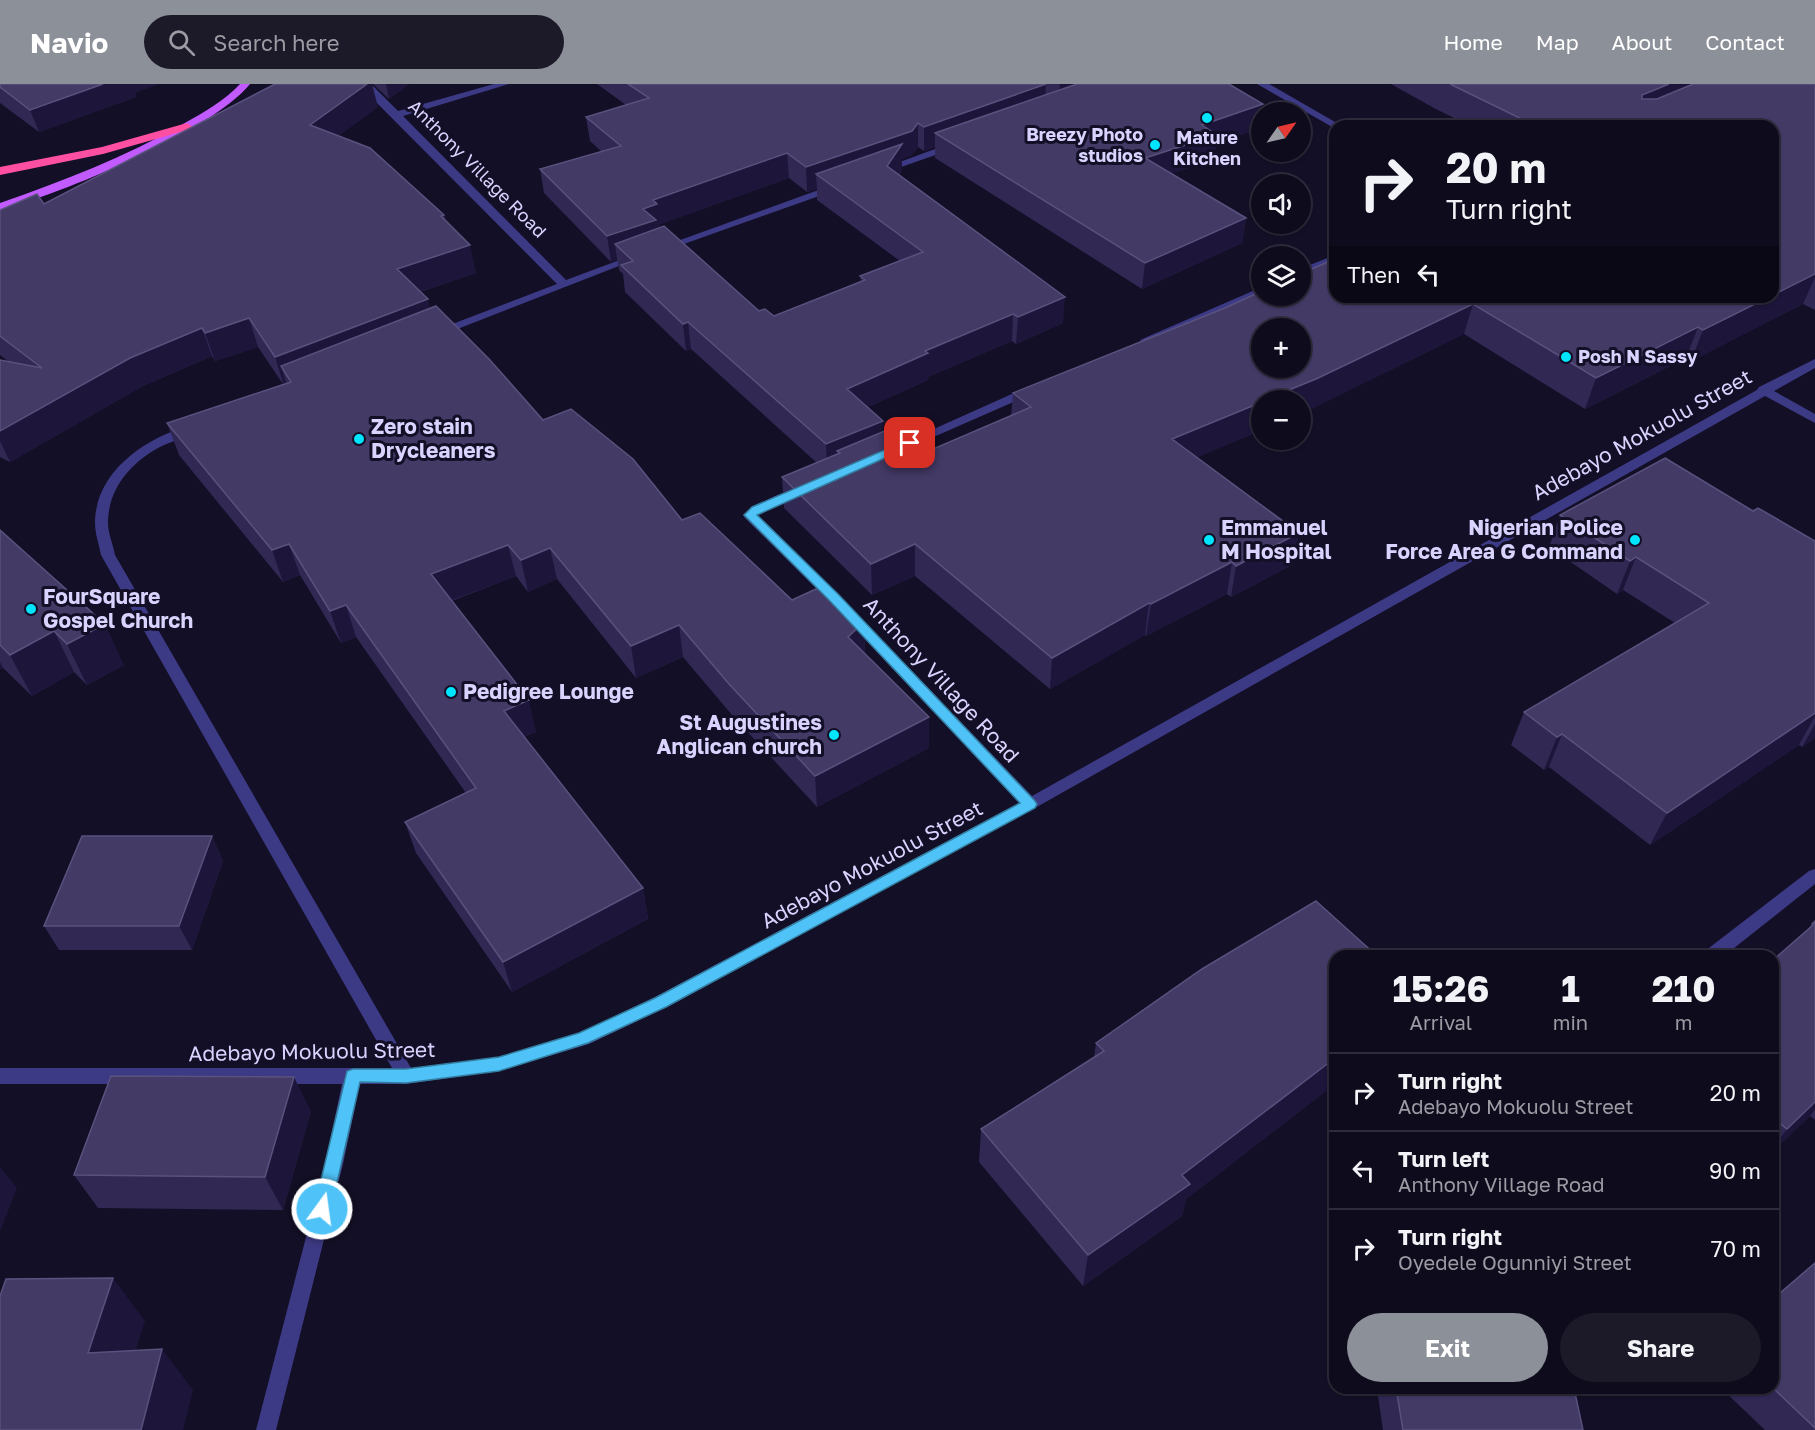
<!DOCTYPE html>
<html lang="en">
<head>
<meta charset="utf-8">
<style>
  :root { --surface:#0e0b1c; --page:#1c1929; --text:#f1f3f6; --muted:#9b9ba3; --line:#2e2b3b; --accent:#8c9099 }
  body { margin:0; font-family:"Golos Text",sans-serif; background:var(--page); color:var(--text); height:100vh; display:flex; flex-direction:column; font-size:22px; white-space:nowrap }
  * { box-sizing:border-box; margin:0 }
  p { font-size:20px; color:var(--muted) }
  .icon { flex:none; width:33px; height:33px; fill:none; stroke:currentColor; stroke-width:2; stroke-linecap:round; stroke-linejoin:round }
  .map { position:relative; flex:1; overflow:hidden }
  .side { position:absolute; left:1329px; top:866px; width:450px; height:444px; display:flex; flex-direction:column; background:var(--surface); border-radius:18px; box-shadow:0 2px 4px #0004,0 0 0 2px var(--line) }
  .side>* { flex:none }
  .banner { position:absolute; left:1329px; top:36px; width:450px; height:183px; border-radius:18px; box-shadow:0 2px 4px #0004,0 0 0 2px var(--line); background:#0e0b1c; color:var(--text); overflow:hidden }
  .needle { width:39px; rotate:56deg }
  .buttons { position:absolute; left:1251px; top:18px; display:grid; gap:12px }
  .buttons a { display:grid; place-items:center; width:60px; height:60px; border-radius:50%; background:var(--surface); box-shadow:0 2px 4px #0004,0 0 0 2px var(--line); font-size:30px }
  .pin { position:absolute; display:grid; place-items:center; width:51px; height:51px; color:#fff; margin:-26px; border-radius:12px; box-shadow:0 3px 9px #0006 }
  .me { position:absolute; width:66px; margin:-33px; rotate:14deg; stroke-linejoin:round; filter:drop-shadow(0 0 4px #0008) }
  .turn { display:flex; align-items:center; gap:21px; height:126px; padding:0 18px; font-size:27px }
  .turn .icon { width:78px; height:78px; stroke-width:2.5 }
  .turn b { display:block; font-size:42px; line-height:51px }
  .then { display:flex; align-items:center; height:57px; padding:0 18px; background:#0003; gap:12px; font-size:22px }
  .eta { display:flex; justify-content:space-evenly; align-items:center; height:102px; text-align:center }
  .eta b { font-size:36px; font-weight:700; line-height:42px }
  .primary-button { display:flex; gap:12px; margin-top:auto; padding:12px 18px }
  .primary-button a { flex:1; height:69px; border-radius:36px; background:var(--accent); color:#fff; font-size:24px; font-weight:700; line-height:69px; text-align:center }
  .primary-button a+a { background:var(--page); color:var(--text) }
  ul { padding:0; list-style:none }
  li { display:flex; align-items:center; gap:18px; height:78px; padding:0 18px; border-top:2px solid var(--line) }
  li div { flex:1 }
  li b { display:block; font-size:22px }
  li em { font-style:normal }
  header { display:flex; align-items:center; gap:36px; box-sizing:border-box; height:84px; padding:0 30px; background:var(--accent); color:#fff }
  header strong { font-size:28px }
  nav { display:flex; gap:33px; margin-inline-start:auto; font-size:21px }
  .search { width:420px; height:54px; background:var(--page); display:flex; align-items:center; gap:15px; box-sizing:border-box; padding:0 21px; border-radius:33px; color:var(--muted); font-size:22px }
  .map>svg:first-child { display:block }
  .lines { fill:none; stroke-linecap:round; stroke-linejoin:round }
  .street { fill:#3d3a85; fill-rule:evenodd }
  .primary { fill:#c25bff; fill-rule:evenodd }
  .highway { fill:#ff4fa3; fill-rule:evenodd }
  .wall { fill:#312854; fill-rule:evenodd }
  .shaded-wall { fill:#1d163a }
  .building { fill:#433a66; stroke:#5a527e; stroke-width:1.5; fill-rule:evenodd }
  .route { fill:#4fc3f7; stroke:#337fa1; stroke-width:1.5 }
  .poi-dot { fill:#00e5ff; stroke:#130f26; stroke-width:2 }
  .labels { text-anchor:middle; stroke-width:6; stroke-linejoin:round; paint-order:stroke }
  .far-poi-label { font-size:18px; font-weight:bold; fill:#d9d4ff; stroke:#130f26; text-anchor:end }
  .far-street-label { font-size:18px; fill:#d9d4ff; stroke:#130f26 }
  .poi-label { font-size:21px; font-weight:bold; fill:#d9d4ff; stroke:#130f26; text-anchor:start }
  .street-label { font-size:21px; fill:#d9d4ff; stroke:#130f26 }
</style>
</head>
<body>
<header>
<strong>Navio</strong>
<div class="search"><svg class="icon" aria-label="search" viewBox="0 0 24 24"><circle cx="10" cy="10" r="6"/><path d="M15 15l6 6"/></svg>Search here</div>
<nav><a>Home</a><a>Map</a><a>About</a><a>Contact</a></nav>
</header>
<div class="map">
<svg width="1815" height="1346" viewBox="0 0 1815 1346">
  <rect width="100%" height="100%" fill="#130f26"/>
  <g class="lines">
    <path class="street" d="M358,0H370L374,3L398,27L494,0H509L403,32L566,196L633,171L637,170L642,173L442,251H434V247L557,200Z
      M1257,0H1269L1342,42L1334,44Z
      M954,58L959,61L958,63L887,88L878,86Z
      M835,100L840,103L839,105L667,166L663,167L658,164Z
      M1335,171V178L1300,192V185Z
      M1262,203V210L1150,258L1146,259L1140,256Z
      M1815,275V284L1774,307L1815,330V339L1765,312L1035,724L667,923L589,960L499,987L406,1000H360L343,1080L276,1346H256L325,1080L342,1000H0V984H392L101,471C99,460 95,450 95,439C95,388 145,354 189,342L195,346C187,354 172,357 162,362C132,377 108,404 108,439C108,450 113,460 115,471L411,984L499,973L579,949L655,913L1019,719L828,516L745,434L743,431C751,422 795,401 807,403L808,406L807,409L758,431L838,510L1032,712L1757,306L1759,303Z
      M1030,302L1034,303V309L897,369L893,370L887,366Z
      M1815,785V800L1724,872H1703L1705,867L1809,787Z"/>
    <path class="primary" d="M240,0H250C211,48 61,110 0,126V119C63,97 125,73 183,40C203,29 224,17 240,0Z"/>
    <path class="highway" d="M187,39L193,43L191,45L103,70L0,91V83L102,63Z"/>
  </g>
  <path class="wall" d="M0,0L135,9L136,13L39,48L0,19Z
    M373,0H409L389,15Z
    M597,0H1229L1262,28L1259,45L1216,59L1214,76L1171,89L1246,134L1242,159L1142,205L935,74V63L924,67L918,63L912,71L902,75V85L899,91L1063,239L1016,260L1012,257L928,293V296L868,323L883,347L924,369L1011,332L1013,309L1773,42H1470L1434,24L1391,0H1815V226L1803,220L1691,277L1686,274L1585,325L1464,250L1300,330V316H1262V346L1197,373L1299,449L1292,481L1231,513L1227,510L1146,552L1145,551L1050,605L915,492L872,511L784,424L782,393L817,379L691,265L686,267L625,208L623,190L619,186L617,175L611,178L544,109L540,85L602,68L590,57L586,33L626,21ZM789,94L807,108L817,105V116L900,177L860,192L861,197L774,232L759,227L660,144V140Z
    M378,23L338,52L444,131L446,137L476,189L420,208L430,225L543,336L792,516L864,538L865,570L929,633V664L817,723L732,631L683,573L636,594L557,495L528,508L516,492L452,517L536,648L524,653L643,804L648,835L512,908L416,769L405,738L466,709L356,553L341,559L300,491L283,498L179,371L167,339L283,300L258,263L215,277L212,272L141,303L10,378L0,373V276L9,278L0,271V126L44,120Z
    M1753,427L1815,457V654L1802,663L1799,661L1650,761L1549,683L1544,686L1511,661L1524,628L1675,539L1623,506L1617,510L1549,463L1560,431Z
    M0,446L124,581L87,601L74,588L32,612L3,584L0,585Z
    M212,752L223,777L192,866H59L44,842Z
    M1815,837V1036L1810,1032L1773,1067V876L1808,845L1812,840Z
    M1335,872V1000L1186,1115L1182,1132L1083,1202L979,1078L981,1045L1094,973L1096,959Z
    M311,1027L283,1126L98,1124L74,1091Z
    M1815,1179V1346H1765L1721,1304H1773Z
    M1374,1304H1574L1583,1346H1383L1377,1305Z"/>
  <path class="shaded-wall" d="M103,0H160L135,9L136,13L39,48L30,26Z
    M367,0H372L378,23L317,68L310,41Z
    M386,0H409L389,15Z
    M1046,0L1045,24L935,49V63L924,67V43Z
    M1060,0H1115L1058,20Z
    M1669,0H1723L1633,40L1642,11Z
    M1263,20L1259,45L1216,59L1214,76L1143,99L1145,74L1202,41Z
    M918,39V63L912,71L902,75V85L887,108L816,90L817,105L807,108L806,83Z
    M787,69L789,94L660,140V145L615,160L617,175L611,178L607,152L653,116Z
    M1246,134L1242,159L1142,205L1145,179Z
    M470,161L476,189L404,213L397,185Z
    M1815,190V193L1803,220L1691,277L1703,246L1769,213H1773V211Z
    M1065,213L1063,239L1016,260L1018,233Z
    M428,215L434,244L281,282L287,301L284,302L275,273Z
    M1473,220L1464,250L1310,326L1300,330V316H1264Z
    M1013,230L1012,257L928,293V296L848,332L847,305L925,267Z
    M249,234L258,263L215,277L205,249Z
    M688,238L691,265L686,267L683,240Z
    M1698,243L1686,274L1585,325L1596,294Z
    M202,244L212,272L141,303L10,378L0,357V347L130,274Z
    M1262,318V346L1168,386L1172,355Z
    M883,337V364L840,369L837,367L838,383L827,388L826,360Z
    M1299,449L1292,481L1231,513L1236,482Z
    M289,460L300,491L283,498L272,466Z
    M915,460V492L872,511L871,480Z
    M508,461L516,492L439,521L431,490Z
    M550,464L557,495L528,508L521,476Z
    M1636,473L1623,506L1617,510L1630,477Z
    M1232,478L1227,510L1146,552L1151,520Z
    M1149,519L1145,551L1050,605L1052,574Z
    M346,521L356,553L341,559L330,527Z
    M864,538L865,570L848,553Z
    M105,540L124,581L87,601L67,560Z
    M679,541L683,573L636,594L631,562Z
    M54,547L74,588L32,612L10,571Z
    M0,578L3,584L0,585Z
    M529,616L536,648L512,659L504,627Z
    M1815,629V632L1799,661L1650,761L1667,729Z
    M929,633V664L817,723L815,692Z
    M1815,640V654L1802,663Z
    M1562,650L1549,683L1544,686L1557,653Z
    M212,752L223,777L192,866L179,842Z
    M643,804L648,835L512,908L503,878Z
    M1335,974V1000L1186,1115L1182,1132L1083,1202L1088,1171L1182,1091Z
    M294,993L311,1027L283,1126L265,1093Z
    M1815,1018V1025L1810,1032L1773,1067V1064L1787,1045Z
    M0,1083L17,1104L0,1148Z
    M113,1194L145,1237L122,1310L88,1269Z
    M162,1265L193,1306L183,1346H141Z"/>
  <path class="building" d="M0,0H103L30,26L0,3Z
    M275,0H367L310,41L370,64L444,131L441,132L470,161L397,185L428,215L275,273L249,234L205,249L202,244L130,274L0,347V276L42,284L0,252V126L37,110L44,120Z
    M628,0H1046L924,43L918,39L912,47L806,83L787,69L653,116L657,120L643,125L656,136L607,152L540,85L621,62L586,33L649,14Z
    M1077,0H1229L1263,20L1202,41L1217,51L1145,74L1246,134L1145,179L935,49Z
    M1450,0H1669L1642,11V15H1657L1693,0H1815V190L1773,211V42H1536Z
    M902,60L887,82L1065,213L1018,233L1013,230L925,267L928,269L847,305L883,337L826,360L688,238L683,240L621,181L633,177L615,160L664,142L759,227L765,225L774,232L865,196L860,192L923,168L816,90Z
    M1335,175V213H1769L1703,246L1698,243L1596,294L1473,220L1316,295L1264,316H1262V318L1172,355L1299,449L1236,482L1232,478L1151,520L1149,519L1052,574L915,460L871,480L782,393L840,369L837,367L894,343L924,369L1031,323L1013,309L1225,224L1262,207V212H1300V190ZM1262,244H1300V284H1262Z
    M436,222L489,275L543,336L571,325L633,375L682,436L700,429L792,516L827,500L864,538L848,553L929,633L815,692L729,600L679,541L631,562L550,464L521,476L508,461L431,490L529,616L504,627L643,804L503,878L405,738L476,704L346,521L330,527L289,460L272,466L167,339L291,298L281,282Z
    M1665,374L1753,427L1758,424L1815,457V629L1667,729L1562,650L1557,653L1524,628L1709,519L1636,473L1630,477L1560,431Z
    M0,446L105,540L67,560L54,547L10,571L0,561Z
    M82,752H212L179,842H44Z
    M1316,817L1377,872H1335V974L1182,1091L1190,1100L1088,1171L981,1045L1104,967L1096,959L1202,885Z
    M1815,837V1018L1787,1045L1773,1034V876L1813,841L1812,840Z
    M111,992L294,993L265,1093L74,1091Z
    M1815,1179V1344L1773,1304V1215Z
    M113,1194L88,1269L162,1265L141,1346H0V1212L6,1195Z
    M1396,1304H1574L1583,1346H1403Z"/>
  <path class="route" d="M910,355L916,359L914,361L757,431L838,510L1035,717L1037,720L1035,724L666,923L588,959L499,987L406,999L360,998L331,1125L328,1130L322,1132L316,1130L314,1125L347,987L353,985H406L499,973L579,949L655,914L1020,719L829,516L744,431L752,423Z"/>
  <g class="poi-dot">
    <circle cx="1207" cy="34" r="6"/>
    <circle cx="1155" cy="61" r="6"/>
    <circle cx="1566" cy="273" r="6"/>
    <circle cx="359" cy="355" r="6"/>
    <circle cx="1209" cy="456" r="6"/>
    <circle cx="1635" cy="456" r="6"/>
    <circle cx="31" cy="525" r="6"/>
    <circle cx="451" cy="608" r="6"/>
    <circle cx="834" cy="651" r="6"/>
  </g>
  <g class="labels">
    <g class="far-poi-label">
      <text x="1143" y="57">Breezy Photo<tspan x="1143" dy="21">studios</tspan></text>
      <text x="1207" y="60" text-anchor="middle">Mature<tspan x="1207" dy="21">Kitchen</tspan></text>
      <text x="1578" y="279" text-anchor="start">Posh N Sassy</text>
    </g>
    <g class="far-street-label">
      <text transform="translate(477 85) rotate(45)" y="6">Anthony Village Road</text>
    </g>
    <g class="poi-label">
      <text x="371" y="350">Zero stain<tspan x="371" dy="24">Drycleaners</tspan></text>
      <text x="1221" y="451">Emmanuel<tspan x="1221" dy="24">M Hospital</tspan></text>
      <text x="1623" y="451" text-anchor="end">Nigerian Police<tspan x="1623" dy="24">Force Area G Command</tspan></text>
      <text x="43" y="520">FourSquare<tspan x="43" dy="24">Gospel Church</tspan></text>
      <text x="463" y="615">Pedigree Lounge</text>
      <text x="822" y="646" text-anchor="end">St Augustines<tspan x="822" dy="24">Anglican church</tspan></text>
    </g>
    <g class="street-label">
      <text transform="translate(1642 351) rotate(-29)" y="7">Adebayo Mokuolu Street</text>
      <text transform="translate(941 596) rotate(47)" y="7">Anthony Village Road</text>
      <text transform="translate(872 781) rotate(-28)" y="7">Adebayo Mokuolu Street</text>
      <text transform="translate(312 968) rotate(-1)" y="7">Adebayo Mokuolu Street</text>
    </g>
  </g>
</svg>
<div class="buttons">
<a><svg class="needle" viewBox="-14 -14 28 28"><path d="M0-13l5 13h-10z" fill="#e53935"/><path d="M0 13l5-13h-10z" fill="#9b9ba3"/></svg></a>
<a><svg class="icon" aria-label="sound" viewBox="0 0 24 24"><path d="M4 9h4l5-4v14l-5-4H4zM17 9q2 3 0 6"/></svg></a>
<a><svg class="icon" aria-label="layers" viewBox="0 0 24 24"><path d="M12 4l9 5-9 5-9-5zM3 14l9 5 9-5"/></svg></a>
<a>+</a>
<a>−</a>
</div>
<div class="pin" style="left:910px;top:359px;background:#d93025"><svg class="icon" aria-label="arrive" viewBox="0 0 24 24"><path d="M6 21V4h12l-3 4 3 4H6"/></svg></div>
<svg class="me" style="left:322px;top:1125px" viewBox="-20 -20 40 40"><circle r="17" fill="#4fc3f7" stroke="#fff" stroke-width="3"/><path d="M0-11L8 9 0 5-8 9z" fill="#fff"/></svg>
<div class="banner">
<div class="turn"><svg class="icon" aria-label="right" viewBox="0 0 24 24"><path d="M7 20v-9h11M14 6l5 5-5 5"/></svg><div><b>20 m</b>Turn right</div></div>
<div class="then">Then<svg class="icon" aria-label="left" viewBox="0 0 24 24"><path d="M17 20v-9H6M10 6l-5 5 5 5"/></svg></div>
</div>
<section class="side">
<div class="eta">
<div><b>15:26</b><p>Arrival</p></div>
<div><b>1</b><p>min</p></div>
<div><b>210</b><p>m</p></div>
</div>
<ul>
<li><svg class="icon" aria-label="right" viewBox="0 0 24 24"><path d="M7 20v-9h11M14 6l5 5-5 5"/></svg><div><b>Turn right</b><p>Adebayo Mokuolu Street</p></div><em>20 m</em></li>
<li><svg class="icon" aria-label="left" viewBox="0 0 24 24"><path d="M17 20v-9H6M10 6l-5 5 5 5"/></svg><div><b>Turn left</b><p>Anthony Village Road</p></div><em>90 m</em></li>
<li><svg class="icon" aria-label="right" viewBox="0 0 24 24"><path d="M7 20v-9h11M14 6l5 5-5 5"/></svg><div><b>Turn right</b><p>Oyedele Ogunniyi Street</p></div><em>70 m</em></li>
</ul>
<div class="primary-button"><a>Exit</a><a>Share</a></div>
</section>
</div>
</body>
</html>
